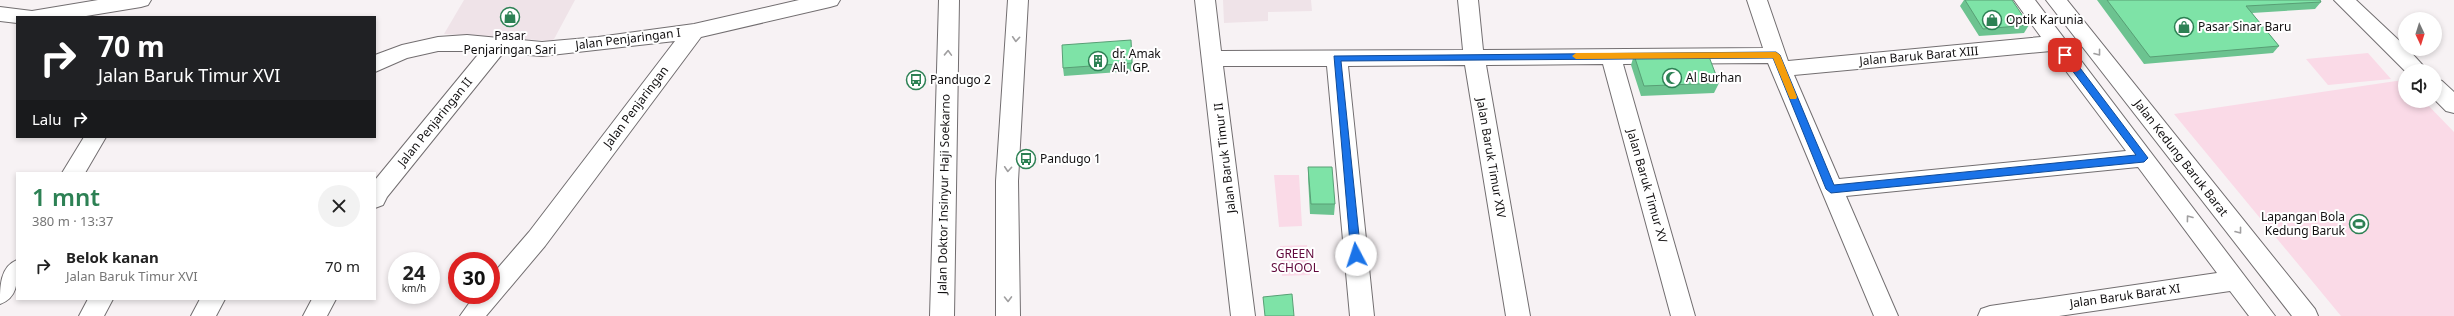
<!DOCTYPE html>
<html lang="id">
<head>
<meta charset="utf-8">
<style>
  :root { --surface:#fff; --page:#f2f2f2; --text:#222; --muted:#767676; --accent:#2d8154 }
  body { margin:0; font-family:"Noto Sans",sans-serif; background:var(--page); color:var(--text); height:100vh; display:flex; flex-direction:column; font-size:15px; white-space:nowrap }
  * { box-sizing:border-box; margin:0 }
  p { font-size:13px; color:var(--muted) }
  .icon { flex:none; width:22px; height:22px; fill:none; stroke:currentColor; stroke-width:2; stroke-linecap:round; stroke-linejoin:round }
  .map { position:relative; flex:1; overflow:hidden }
  .sheet { position:absolute; left:16px; top:172px; width:360px; height:128px; display:flex; flex-direction:column; background:var(--surface); border-radius:0px; box-shadow:0 2px 6px #0003 }
  .sheet>* { flex:none }
  .banner { position:absolute; left:16px; top:16px; width:360px; height:122px; border-radius:0px; box-shadow:0 2px 6px #0003; background:#202124; color:#fff; overflow:hidden }
  .needle { width:26px; rotate:176deg }
  .fabs { position:absolute; left:2398px; top:12px; display:grid; gap:8px }
  .fabs a { display:grid; place-items:center; width:44px; height:44px; border-radius:50%; background:var(--surface); box-shadow:0 2px 6px #0003; font-size:20px }
  .speed { position:absolute; left:388px; top:252px; display:flex; gap:8px; font-size:20px; font-weight:700; text-align:center }
  .speed>* { display:grid; place-content:center; width:52px; height:52px; border-radius:50%; background:var(--surface); box-shadow:0 2px 6px #0003; line-height:1 }
  .speed small { font-size:10px; font-weight:400 }
  .speed .limit { border:6px solid #d22; background:#fff; color:#111 }
  .pin { position:absolute; display:grid; place-items:center; width:34px; height:34px; color:#fff; margin:-17px; border-radius:8px; box-shadow:0 2px 6px #0006 }
  .me { position:absolute; width:44px; margin:-22px; rotate:355deg; stroke-linejoin:round; filter:drop-shadow(0 0 3px #0008) }
  .turn { display:flex; align-items:center; gap:14px; height:84px; padding:0 16px; font-size:18px }
  .turn .icon { width:52px; height:52px; stroke-width:2.5 }
  .turn b { display:block; font-size:28px; line-height:34px }
  .then { display:flex; align-items:center; height:38px; padding:0 16px; background:#0003; gap:8px; font-size:15px }
  .round { display:grid; place-items:center; flex:none; width:42px; height:42px; border-radius:21px; background:var(--page) }
  .summary { display:flex; align-items:center; justify-content:space-between; height:68px; padding:0 16px }
  h1 { font-size:24px; font-weight:600; line-height:30px; color:var(--accent) }
  ul { padding:0; list-style:none }
  li { display:flex; align-items:center; gap:12px; height:52px; padding:0 16px }
  li div { flex:1 }
  li b { display:block; font-size:15px }
  li em { font-style:normal }
  .map>svg:first-child { display:block }
  .built { fill:#efe3e8 }
  .green { fill:#fadae7 }
  .lines { fill:none; stroke-linecap:round; stroke-linejoin:round }
  .minor-casing { stroke:#726e70; stroke-width:2 }
  .major-casing { stroke:#726e70; stroke-width:2 }
  .minor { fill:#fff; fill-rule:evenodd }
  .major { fill:#fff; fill-rule:evenodd }
  .wall { fill:#6cc390 }
  .building { fill:#7ee3a7; stroke:#589f75 }
  .oneway { stroke:#a09fa0 }
  .route { fill:#1a73e8; stroke:#114b97 }
  .slow { fill:#f59e0b }
  .labels { text-anchor:middle; stroke-width:4; stroke-linejoin:round; paint-order:stroke }
  .poi-label { font-size:12px; fill:#121011; stroke:#fff; text-anchor:start }
  .street-label { font-size:12px; fill:#121011; stroke:#fff }
  .park-label { font-size:12px; fill:#61093c; stroke:#fff }
</style>
</head>
<body>
<div class="map">
<svg width="2454" height="316" viewBox="0 0 2454 316">
  <rect width="100%" height="100%" fill="#f7f2f4"/>
  <path class="built" d="M464,0H575L553,41L444,34Z
    M1223,0H1311L1312,11L1268,12V21L1224,23Z"/>
  <path class="green" d="M2368,53L2391,79L2328,85L2306,59Z
    M2403,80L2405,82V101H2424L2454,132V316H2341L2174,114Z
    M1274,175H1299L1302,226L1279,227Z
    M1307,245L1310,275L1282,276L1280,246Z"/>
  <g class="lines">
    <g class="minor-casing">
      <path id="minor" d="M98,0H151L148,5L141,7L80,17H17V23L0,21V7L32,11Z
        M799,0H840L837,5L830,7L701,37L545,246L486,316H460L475,295H491V276L529,232L675,41L542,56L503,53L387,197L383,205L375,208V180L481,51H438L407,58L375,72V55L402,45L438,37L467,35L542,42L598,37L694,24Z
        M1195,0H1215L1221,51L1463,50L1458,0H1478L1483,50L1763,48L1747,0H1767L1788,61L2041,37L2014,0H2035L2275,316H2249L2230,291L2059,316H1978L1981,309L1990,306L2217,273L2138,167L1846,196L1898,316H1874L1768,63L1623,64L1695,316H1671L1603,64L1486,65L1530,316H1506L1465,65L1348,66L1374,316H1350L1327,66H1223L1255,316H1231ZM2051,51L2126,151L1839,179L1794,75Z
        M2046,0H2067L2315,309L2318,316H2292Z
        M2334,0H2356L2405,46V49H2408L2428,71H2405Z
        M2435,79L2442,81L2454,92V113L2446,111L2435,100Z
        M84,137H106L85,173H62Z
        M17,260C17,278 20,297 0,304C0,286 0,267 17,260Z
        M88,299H113L104,316H79Z
        M200,299H225L216,316H191Z
        M312,299H336L327,316H303Z"/>
    </g>
    <g class="major-casing">
      <path id="major" d="M939,0H959L954,316H930Z
        M1008,0H1028L1018,181L1020,316H996V181Z"/>
    </g>
    <use href="#minor" class="minor"/>
    <use href="#major" class="major"/>
  </g>
  <path class="wall" d="M1964,0H2012L2029,25L2024,33L1979,36L1960,6Z
    M2097,0H2320L2321,2L2315,9L2252,13L2279,46L2273,53L2144,64Z
    M1131,40L1133,71L1064,76L1063,68Z
    M1634,55L1719,83L1714,93L1641,96L1631,65Z
    M1308,167L1335,204L1334,215L1310,214L1308,178Z"/>
  <path class="building" d="M1965,0H2012L2029,25L1983,29Z
    M2107,0H2320L2321,2L2246,6L2279,46L2150,57Z
    M1131,40L1132,63L1063,68L1062,45Z
    M1708,54L1719,83L1644,86L1634,55Z
    M1308,167H1332L1335,204H1311Z
    M1292,294L1294,316H1265L1263,297Z"/>
  <defs><path id="oneway-chevron" d="M-2-3.5L2.5 0L-2 3.5" fill="none" stroke-width="1.6" stroke-linecap="round" stroke-linejoin="round"/></defs>
  <g class="oneway">
    <use href="#oneway-chevron" transform="translate(1016 39) rotate(94)"/>
    <use href="#oneway-chevron" transform="translate(948 53) rotate(-88)"/>
    <use href="#oneway-chevron" transform="translate(2098 53) rotate(52)"/>
    <use href="#oneway-chevron" transform="translate(1008 169) rotate(94)"/>
    <use href="#oneway-chevron" transform="translate(2189 218) rotate(-127)"/>
    <use href="#oneway-chevron" transform="translate(2239 231) rotate(52)"/>
    <use href="#oneway-chevron" transform="translate(1008 299) rotate(89)"/>
  </g>
  <path class="route" d="M1776,52L1780,55L1834,185L2136,155L2062,57V52H2068L2148,158L2144,162L1831,193L1826,189L1773,58L1341,61L1361,255L1356,259L1351,255L1334,56Z"/>
  <path class="slow" d="M1776,52L1780,55L1797,97L1796,99H1790L1773,58L1576,59L1572,56L1576,53Z"/>
  <defs>
    <g id="shop-ring" transform="scale(1)"><circle r="9.5" fill="#fff" stroke="#2d8154" stroke-width="1.5"/><path d="M-5-2.5h2.3a2.7 3.5 0 0 1 5.4 0H5L5.5 6h-11ZM-1.5-2.5h3a1.5 2.3 0 0 0-3 0Z" fill="#2d8154"/></g>
    <g id="building-ring" transform="scale(1)"><circle r="9.5" fill="#fff" stroke="#2d8154" stroke-width="1.5"/><path d="M-4-6H4V6H1V3H-1V6H-4ZM-2.5-4.3h1.7v1.8h-1.7ZM.8-4.3h1.7v1.8H.8ZM-2.5-1h1.7V.8h-1.7ZM.8-1h1.7V.8H.8Z" fill="#2d8154"/></g>
    <g id="mosque-ring" transform="scale(1)"><circle r="9.5" fill="#fff" stroke="#2d8154" stroke-width="1.5"/><path d="M3.5-4.9A6 6 0 1 0 3.5 4.9A5 5 0 1 1 3.5-4.9Z" fill="#2d8154"/></g>
    <g id="bus-ring" transform="scale(1)"><circle r="9.5" fill="#fff" stroke="#2d8154" stroke-width="1.5"/><path d="M-5-6H5V4H4V6H2V4H-2V6H-4V4H-5ZM-3.5-4V0h7V-4ZM-3.5 1.2v1.5H-2V1.2ZM2 1.2v1.5H3.5V1.2Z" fill="#2d8154"/></g>
    <g id="stadium-ring" transform="scale(1)"><circle r="9.5" fill="#fff" stroke="#2d8154" stroke-width="1.5"/><path d="M0-5a6.5 5 0 1 0 0 10a6.5 5 0 1 0 0-10ZM-3.5-1.8h7v3.6h-7Z" fill="#2d8154"/></g>
  </defs>
  <g fill-rule="evenodd">
    <use href="#shop-ring" x="510" y="17"/>
    <use href="#shop-ring" x="1992" y="20"/>
    <use href="#shop-ring" x="2184" y="27"/>
    <use href="#building-ring" x="1098" y="61"/>
    <use href="#mosque-ring" x="1672" y="78"/>
    <use href="#bus-ring" x="916" y="80"/>
    <use href="#bus-ring" x="1026" y="159"/>
    <use href="#stadium-ring" x="2359" y="224"/>
  </g>
  <g class="labels">
    <g class="poi-label">
      <text x="2006" y="24">Optik Karunia</text>
      <text x="2198" y="31">Pasar Sinar Baru</text>
      <text x="510" y="40" text-anchor="middle">Pasar<tspan x="510" dy="14">Penjaringan Sari</tspan></text>
      <text x="1112" y="58">dr. Amak<tspan x="1112" dy="14">Ali, GP.</tspan></text>
      <text x="1686" y="82">Al Burhan</text>
      <text x="930" y="84">Pandugo 2</text>
      <text x="1040" y="163">Pandugo 1</text>
      <text x="2345" y="221" text-anchor="end">Lapangan Bola<tspan x="2345" dy="14">Kedung Baruk</tspan></text>
    </g>
    <g class="street-label">
      <text transform="translate(628 39) rotate(-7)" y="4">Jalan Penjaringan I</text>
      <text transform="translate(1919 56) rotate(-5)" y="4">Jalan Baruk Barat XIII</text>
      <text transform="translate(636 107) rotate(-53)" y="4">Jalan Penjaringan</text>
      <text transform="translate(435 122) rotate(-51)" y="4">Jalan Penjaringan II</text>
      <text transform="translate(1225 158) rotate(-97)" y="4">Jalan Baruk Timur II</text>
      <text transform="translate(1491 158) rotate(80)" y="4">Jalan Baruk Timur XIV</text>
      <text transform="translate(2181 158) rotate(52)" y="4">Jalan Kedung Baruk Barat</text>
      <text transform="translate(1647 186) rotate(74)" y="4">Jalan Baruk Timur XV</text>
      <text transform="translate(944 194) rotate(-89)" y="4">Jalan Doktor Insinyur Haji Soekarno</text>
      <text transform="translate(2125 296) rotate(-8)" y="4">Jalan Baruk Barat XI</text>
    </g>
    <g class="park-label">
      <text x="1295" y="258">GREEN<tspan x="1295" dy="14">SCHOOL</tspan></text>
    </g>
  </g>
</svg>
<div class="fabs">
<a><svg class="needle" viewBox="-14 -14 28 28"><path d="M0-13l5 13h-10z" fill="#e53935"/><path d="M0 13l5-13h-10z" fill="#767676"/></svg></a>
<a><svg class="icon" aria-label="sound" viewBox="0 0 24 24"><path d="M4 9h4l5-4v14l-5-4H4zM17 9q2 3 0 6"/></svg></a>
</div>
<div class="speed"><div>24<small>km/h</small></div><div class="limit">30</div></div>
<div class="pin" style="left:2065px;top:55px;background:#d93025"><svg class="icon" aria-label="arrive" viewBox="0 0 24 24"><path d="M6 21V4h12l-3 4 3 4H6"/></svg></div>
<svg class="me" style="left:1356px;top:255px" viewBox="-20 -20 40 40"><circle r="19" fill="#fff"/><path d="M0-13L10 11 0 6-10 11z" fill="#1a73e8"/></svg>
<div class="banner">
<div class="turn"><svg class="icon" aria-label="right" viewBox="0 0 24 24"><path d="M7 20v-9h11M14 6l5 5-5 5"/></svg><div><b>70 m</b>Jalan Baruk Timur XVI</div></div>
<div class="then">Lalu<svg class="icon" aria-label="right" viewBox="0 0 24 24"><path d="M7 20v-9h11M14 6l5 5-5 5"/></svg></div>
</div>
<section class="sheet">
<div class="summary"><div><h1>1 mnt</h1><p>380 m · 13:37</p></div><a class="round"><svg class="icon" aria-label="close" viewBox="0 0 24 24"><path d="M6 6l12 12M18 6L6 18"/></svg></a></div>
<ul>
<li><svg class="icon" aria-label="right" viewBox="0 0 24 24"><path d="M7 20v-9h11M14 6l5 5-5 5"/></svg><div><b>Belok kanan</b><p>Jalan Baruk Timur XVI</p></div><em>70 m</em></li>
</ul>
</section>
</div>
</body>
</html>
